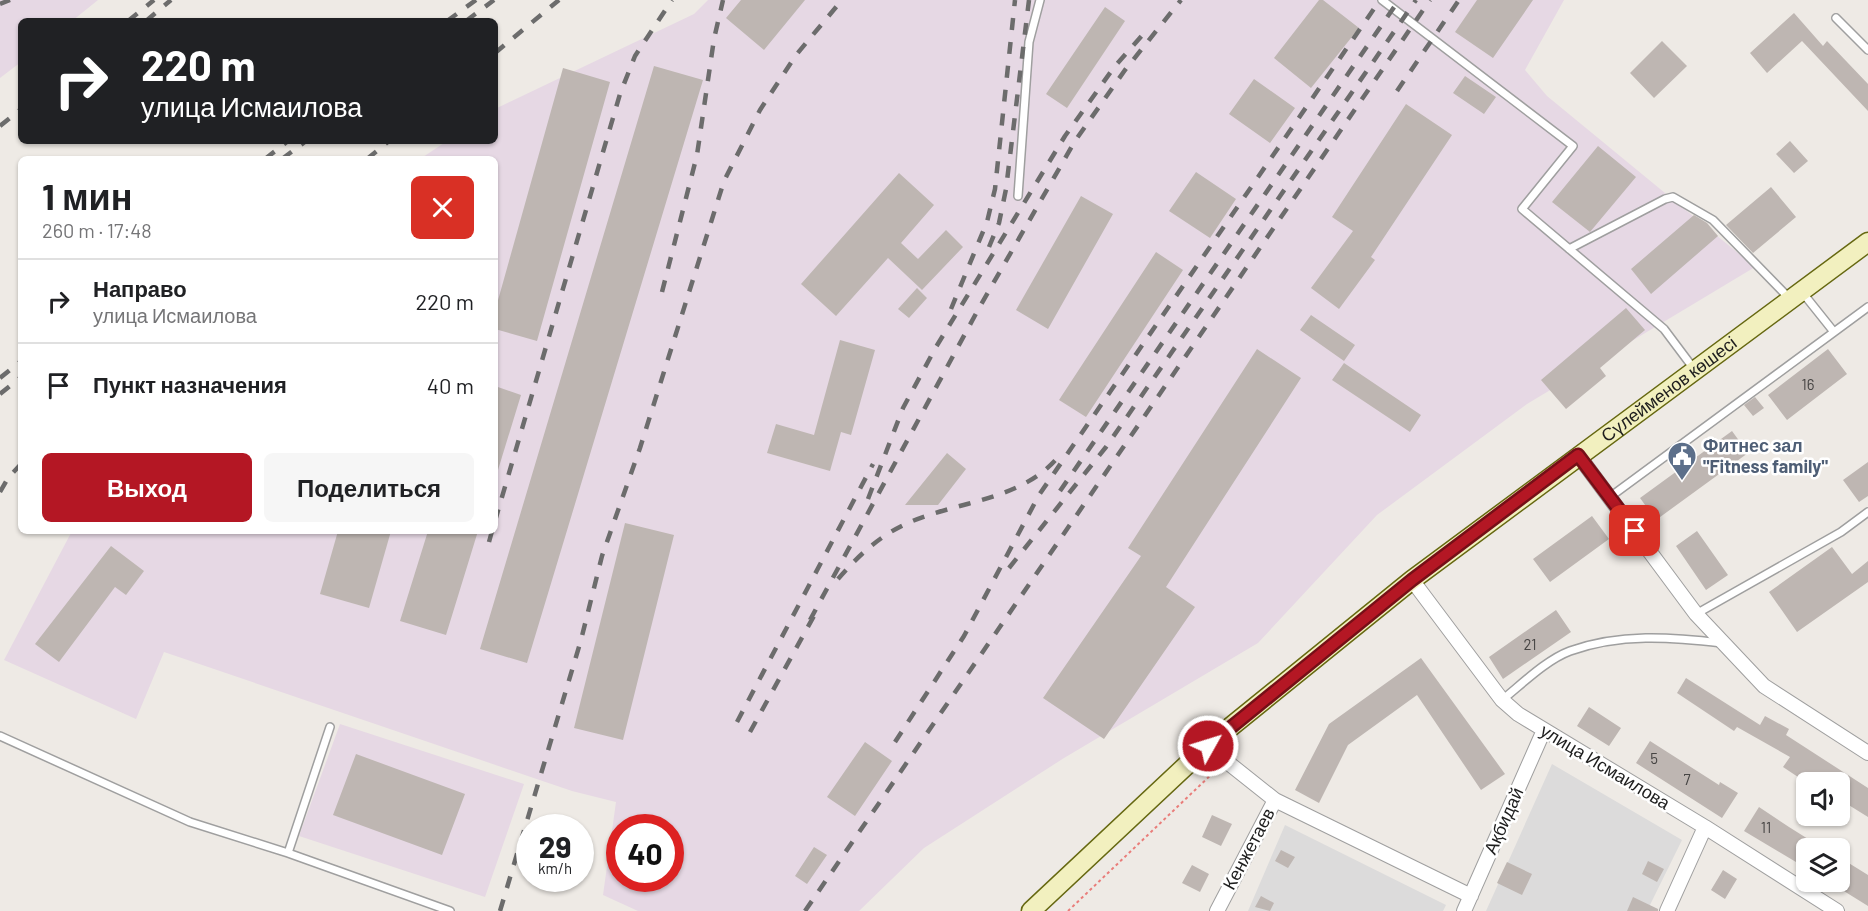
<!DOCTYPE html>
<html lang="ru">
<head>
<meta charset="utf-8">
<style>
  :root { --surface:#fff; --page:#f6f6f6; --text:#202124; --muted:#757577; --line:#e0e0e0; --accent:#b41724 }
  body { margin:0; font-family:Barlow,sans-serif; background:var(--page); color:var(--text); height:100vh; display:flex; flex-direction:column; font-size:22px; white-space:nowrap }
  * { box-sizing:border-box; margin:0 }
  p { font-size:20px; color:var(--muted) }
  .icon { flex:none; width:33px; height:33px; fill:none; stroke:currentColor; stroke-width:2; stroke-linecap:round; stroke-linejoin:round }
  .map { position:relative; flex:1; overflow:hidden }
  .side { position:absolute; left:18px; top:156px; width:480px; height:378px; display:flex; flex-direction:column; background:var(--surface); border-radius:9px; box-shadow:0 2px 4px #0004 }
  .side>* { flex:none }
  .guide { position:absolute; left:18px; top:18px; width:480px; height:126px; border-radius:9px; box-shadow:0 2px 4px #0004; background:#202124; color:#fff; overflow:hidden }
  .tools { position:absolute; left:1796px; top:772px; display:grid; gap:12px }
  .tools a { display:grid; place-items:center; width:54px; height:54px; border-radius:9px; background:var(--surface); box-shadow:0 2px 4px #0004; font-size:30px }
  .speed { position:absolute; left:516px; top:814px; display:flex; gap:12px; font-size:30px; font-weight:700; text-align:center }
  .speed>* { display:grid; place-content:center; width:78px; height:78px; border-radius:50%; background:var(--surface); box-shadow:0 2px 4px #0004; line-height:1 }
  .speed small { font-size:15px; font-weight:400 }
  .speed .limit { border:9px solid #d22; background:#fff; color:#111 }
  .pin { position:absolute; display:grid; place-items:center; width:51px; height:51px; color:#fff; margin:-26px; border-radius:12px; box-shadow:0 3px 9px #0006 }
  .me { position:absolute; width:66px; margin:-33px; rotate:51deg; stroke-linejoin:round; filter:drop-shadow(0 0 4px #0008) }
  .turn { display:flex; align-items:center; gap:21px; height:126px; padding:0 24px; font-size:27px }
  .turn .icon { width:78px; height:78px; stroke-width:2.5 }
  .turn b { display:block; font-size:42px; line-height:51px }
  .round { display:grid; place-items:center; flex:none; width:63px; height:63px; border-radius:9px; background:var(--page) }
  .overview { display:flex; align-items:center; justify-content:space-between; height:102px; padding:0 24px }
  h1 { font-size:36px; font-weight:700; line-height:45px }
  .action { display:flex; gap:12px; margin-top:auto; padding:12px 24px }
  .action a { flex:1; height:69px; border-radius:9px; background:var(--accent); color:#fff; font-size:24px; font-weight:700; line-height:69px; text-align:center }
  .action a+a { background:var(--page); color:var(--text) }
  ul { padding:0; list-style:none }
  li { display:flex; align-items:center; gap:18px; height:84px; padding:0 24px; border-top:2px solid var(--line) }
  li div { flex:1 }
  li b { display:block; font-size:22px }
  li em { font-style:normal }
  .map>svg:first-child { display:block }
  .residential { fill:#dcdbdb }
  .industrial { fill:#e6d8e4; fill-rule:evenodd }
  .building { fill:#beb6b2 }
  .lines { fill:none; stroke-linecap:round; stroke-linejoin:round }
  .lane-casing { stroke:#9f9f9f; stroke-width:10 }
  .street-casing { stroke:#9f9f9f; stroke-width:16 }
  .secondary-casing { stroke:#666811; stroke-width:21 }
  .path { stroke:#e97d7a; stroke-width:2; stroke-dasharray:3 3; stroke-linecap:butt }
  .lane { stroke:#fff; stroke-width:7 }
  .street { stroke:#fff; stroke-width:14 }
  .secondary { stroke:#f2f0bf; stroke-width:18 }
  .rail { stroke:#6c6c6c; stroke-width:4.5; stroke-dasharray:12 12; stroke-linecap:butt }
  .route-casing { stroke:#750f17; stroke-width:15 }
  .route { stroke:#b41724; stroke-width:10 }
  .labels { text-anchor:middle; stroke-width:5; stroke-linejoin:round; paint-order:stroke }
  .number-label { font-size:15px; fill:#464443 }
  .street-label { font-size:18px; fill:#1e1e1e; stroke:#fff }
  .service-label { font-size:18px; font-weight:bold; fill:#4e5e75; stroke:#fff; text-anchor:start }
</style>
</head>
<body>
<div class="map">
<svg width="1868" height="911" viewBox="0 0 1868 911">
  <rect width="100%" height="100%" fill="#eeeae5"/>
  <path class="residential" d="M1552,764L1682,840L1647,911H1486Z
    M1285,825L1446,905L1443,911H1248Z"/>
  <path class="industrial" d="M0,0H98L72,21H21V62L0,78Z
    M708,0H1564L1525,70L1547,96L1755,267L1527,404L1377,515L1258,643L1064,758L924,848L859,911H638L603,895L616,802L572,791L164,652L136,719L4,660L72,531H495V159H420L447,141H495V109L694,14ZM620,828H670V879H620Z
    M340,724L524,784L485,897L299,836Z"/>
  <path class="building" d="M741,0H805L764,50L726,18Z
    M1319,0H1323L1359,28L1311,88L1274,58Z
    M1477,0H1533L1493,58L1455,32Z
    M1105,7L1125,21L1067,108L1046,94Z
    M1794,13L1823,46L1827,41L1868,84V111L1802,41L1767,73L1750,53Z
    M1662,41L1687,66L1654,98L1630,73Z
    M654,66L703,80L527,663L480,649Z
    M563,68L610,82L537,341L495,329V311Z
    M1465,76L1496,97L1484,114L1453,93Z
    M1254,79L1295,108L1270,143L1229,114Z
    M1406,104L1452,135L1371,257L1375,260L1339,309L1311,288L1353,231L1332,217Z
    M1790,141L1808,161L1794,173L1776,154Z
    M1598,146L1636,177L1590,232L1552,202Z
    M1196,172L1236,199L1210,238L1169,211Z
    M899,173L934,205L901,243L918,259L946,230L963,247L922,290L888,258L836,316L801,284Z
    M1771,187L1796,217L1753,253L1726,225Z
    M1081,196L1113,214L1048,329L1016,310Z
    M1694,215L1707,223L1718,236L1651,294L1631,269Z
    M1156,252L1183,270L1086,417L1059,400Z
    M917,288L927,298L909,318L898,309Z
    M1626,308L1645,330L1600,368L1606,376L1566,409L1541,380Z
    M1311,315L1355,345L1344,361L1300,330Z
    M840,340L875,350L851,435L841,432L830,471L767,453L776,424L814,435Z
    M1257,349L1301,378L1166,587L1195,607L1104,739L1043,698L1141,556L1128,548Z
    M1828,349L1847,374L1787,420L1768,395Z
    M1344,363L1421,415L1410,432L1332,380Z
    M495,386L521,395L498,470H495Z
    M1755,397L1764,408L1753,416L1744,405Z
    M1732,431L1748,453L1656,520L1640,498Z
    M947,453L966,469L938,505H905Z
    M1868,462V496L1859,502L1843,480Z
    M1592,516L1609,539L1550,582L1533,559Z
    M625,523L674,535L623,740L574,728Z
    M338,531H391L369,608L320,594Z
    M428,531H478L446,635L400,621Z
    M1697,531L1728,575L1706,590L1676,546Z
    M111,546L144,571L126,595L115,587L59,662L35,644Z
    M1832,547L1852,574L1868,561V582L1797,632L1769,592Z
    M1556,610L1571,632L1503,679L1489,657Z
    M1421,658L1505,774L1481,790L1417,695L1348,745L1319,803L1295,790L1329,724Z
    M1686,678L1760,725L1765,716L1789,729L1786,735L1868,788V817L1839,799V783H1807L1783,767L1790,757L1737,727L1734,731L1677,693Z
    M1589,707L1621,728L1609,746L1577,726Z
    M1650,741L1719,785L1720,782L1738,793L1722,818L1636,763Z
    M865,742L892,761L855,816L827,797Z
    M356,754L465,794L442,855L333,815Z
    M1759,807L1789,827L1824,849H1806V868L1744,831Z
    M1212,815L1232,824L1221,846L1202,837Z
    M814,847L827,855L807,884L795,876Z
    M1281,850L1295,857L1288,868L1275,861Z
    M1839,857L1868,875V906L1839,888Z
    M1648,861L1664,869L1657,882L1642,874Z
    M1507,862L1532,874L1522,895L1497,883Z
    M1192,865L1209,874L1200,892L1182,883Z
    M1723,870L1737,879L1725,899L1711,890Z
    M1261,896L1274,903L1270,911L1255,907Z
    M1633,897L1658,909V911H1627Z"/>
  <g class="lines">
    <g class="lane-casing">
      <path id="lane" d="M1382,0L1573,146L1522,209L1664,329L1694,369
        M1836,18L1868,50
        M1018,196L1029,42L1040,0
        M1569,249L1665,199L1673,197L1713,220L1790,299
        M1802,292L1834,332
        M1610,497L1868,307
        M1696,614L1841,532L1868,512
        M1502,700C1522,684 1546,660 1570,651C1620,633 1671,637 1722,643
        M0,736L190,822L288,853L450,911
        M288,853L330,727"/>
    </g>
    <g class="street-casing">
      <path id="street" d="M1578,455L1696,614L1764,686L1868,753
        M1412,580L1502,700L1518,714L1705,827L1837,911
        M1207,746L1275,800L1217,911
        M1275,800L1471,896
        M1464,911L1544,730
        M1667,911L1705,827"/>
    </g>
    <g class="secondary-casing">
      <g id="secondary">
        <path id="s1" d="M1031,911L1207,746L1412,580L1868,242"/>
      </g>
    </g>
    <path class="path" d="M1068,911L1215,771"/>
    <use href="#lane" class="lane"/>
    <use href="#street" class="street"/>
    <use href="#secondary" class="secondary"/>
    <path class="rail" d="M0,4L10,0
      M128,21L154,0
      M146,21L171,0
      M447,21L476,0
      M466,21L494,0
      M495,53L559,0
      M1397,91L1459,0
      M0,126L21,109
      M265,159L288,141
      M282,159L306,141
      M367,159L389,141
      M989,247L999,223L1006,189L1029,0
      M662,292L697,155L714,39L723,0
      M951,309L987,222L995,189L1015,0
      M0,378L21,361
      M0,394L21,377
      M1060,491L1399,0
      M0,492L8,478L21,464
      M868,499L903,408L936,347L1065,136L1115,66L1145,32
      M495,521L620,94L635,56L672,0
      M489,542L492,531
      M1009,568L1106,447L1416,0
      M838,579C859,555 880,535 910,522C959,501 1023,500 1059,456
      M810,620L979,308L1075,141L1125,70L1181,0
      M737,722L873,464
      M750,732L815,614
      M895,742L964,636L1039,495L1380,0
      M500,911L581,640L602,556L640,448L724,181L760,110L796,55L842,0
      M805,911L1430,0"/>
  </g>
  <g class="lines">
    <g class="route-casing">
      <path id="route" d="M1208,746L1412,580L1578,455L1635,531"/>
    </g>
    <use href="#route" class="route"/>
  </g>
  <defs>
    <g id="civic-pin" transform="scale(1.5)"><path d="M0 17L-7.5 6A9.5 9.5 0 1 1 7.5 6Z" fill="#5c6f8a" stroke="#fff"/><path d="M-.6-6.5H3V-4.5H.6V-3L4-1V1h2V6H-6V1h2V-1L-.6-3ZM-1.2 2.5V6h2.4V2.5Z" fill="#fff"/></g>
  </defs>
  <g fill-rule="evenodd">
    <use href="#civic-pin" x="1682" y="456"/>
  </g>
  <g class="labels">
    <g class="number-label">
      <text x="1808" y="390">16</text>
      <text x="1530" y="650">21</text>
      <text x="1654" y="764">5</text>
      <text x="1687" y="785">7</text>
      <text x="1766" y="833">11</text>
    </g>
    <g class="street-label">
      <text dy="6" stroke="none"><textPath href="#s1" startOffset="825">Сүлейменов көшесі</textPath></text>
      <text transform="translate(1605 767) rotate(31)" y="6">улица Исмаилова</text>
      <text transform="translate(1504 821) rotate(-66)" y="6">Ақбидай</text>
      <text transform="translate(1249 849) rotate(-62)" y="6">Кенжетаев</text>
    </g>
    <g class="service-label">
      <text x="1703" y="452">Фитнес зал<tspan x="1703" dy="21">"Fitness family"</tspan></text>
    </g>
  </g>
</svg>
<div class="tools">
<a><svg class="icon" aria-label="sound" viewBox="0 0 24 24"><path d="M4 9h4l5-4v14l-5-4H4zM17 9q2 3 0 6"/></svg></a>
<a><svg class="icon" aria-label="layers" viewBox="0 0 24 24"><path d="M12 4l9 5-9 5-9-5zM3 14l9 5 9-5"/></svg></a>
</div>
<div class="speed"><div>29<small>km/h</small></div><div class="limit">40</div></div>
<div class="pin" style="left:1635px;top:531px;background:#d93025"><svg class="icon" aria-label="arrive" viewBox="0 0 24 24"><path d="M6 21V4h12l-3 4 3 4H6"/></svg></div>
<svg class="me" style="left:1208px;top:746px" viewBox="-20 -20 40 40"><circle r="17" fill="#b41724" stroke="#fff" stroke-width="3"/><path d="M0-11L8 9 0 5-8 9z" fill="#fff"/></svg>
<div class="guide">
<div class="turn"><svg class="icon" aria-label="right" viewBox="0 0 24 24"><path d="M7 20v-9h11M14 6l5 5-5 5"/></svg><div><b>220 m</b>улица Исмаилова</div></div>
</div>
<section class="side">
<div class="overview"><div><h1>1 мин</h1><p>260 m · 17:48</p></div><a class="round" style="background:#d93025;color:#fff"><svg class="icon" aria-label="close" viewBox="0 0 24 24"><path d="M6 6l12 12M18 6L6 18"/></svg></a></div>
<ul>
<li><svg class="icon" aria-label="right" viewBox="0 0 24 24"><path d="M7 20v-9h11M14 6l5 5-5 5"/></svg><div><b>Направо</b><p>улица Исмаилова</p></div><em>220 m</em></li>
<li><svg class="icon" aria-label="arrive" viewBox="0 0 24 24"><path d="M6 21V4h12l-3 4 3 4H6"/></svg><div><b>Пункт назначения</b></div><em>40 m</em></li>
</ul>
<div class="action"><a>Выход</a><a>Поделиться</a></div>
</section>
</div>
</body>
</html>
